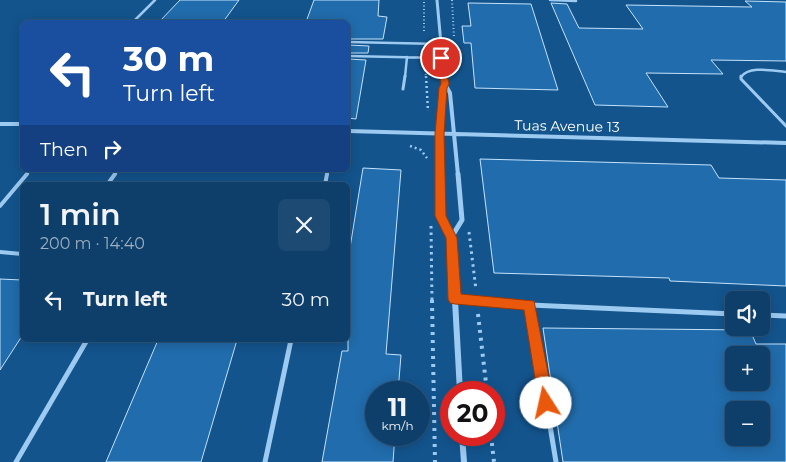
<!DOCTYPE html>
<html lang="en">
<head>
<meta charset="utf-8">
<style>
  :root { --surface:#0e3f6a; --page:#1c4a72; --text:#f1f3f6; --muted:#9bafc1; --line:#2e587e }
  body { margin:0; font-family:Montserrat,sans-serif; background:var(--page); color:var(--text); height:100vh; display:flex; flex-direction:column; font-size:19px; white-space:nowrap }
  * { box-sizing:border-box; margin:0 }
  p { font-size:16px; color:var(--muted) }
  .icon { flex:none; width:28px; height:28px; fill:none; stroke:currentColor; stroke-width:2; stroke-linecap:round; stroke-linejoin:round }
  .map { position:relative; flex:1; overflow:hidden }
  .sheet { position:absolute; left:20px; top:182px; width:330px; height:160px; display:flex; flex-direction:column; background:var(--surface); border-radius:8px; box-shadow:0 2px 12px #0003,0 0 0 1px var(--line) }
  .sheet>* { flex:none }
  .banner { position:absolute; left:20px; top:20px; width:330px; height:152px; border-radius:8px; box-shadow:0 2px 12px #0003,0 0 0 1px var(--line); background:#1a4fa0; color:#fff; overflow:hidden }
  .controls { position:absolute; left:725px; top:291px; display:grid; gap:10px }
  .controls a { display:grid; place-items:center; width:45px; height:45px; border-radius:8px; background:var(--surface); box-shadow:0 2px 12px #0003,0 0 0 1px var(--line); font-size:25px }
  .speed { position:absolute; left:365px; top:381px; display:flex; gap:10px; font-size:25px; font-weight:700; text-align:center }
  .speed>* { display:grid; place-content:center; width:65px; height:65px; border-radius:50%; background:var(--surface); box-shadow:0 2px 12px #0003,0 0 0 1px var(--line); line-height:1 }
  .speed small { font-size:12px; font-weight:400 }
  .speed .limit { border:8px solid #d22; background:#fff; color:#111 }
  .pin { position:absolute; display:grid; place-items:center; width:42px; height:42px; color:#fff; margin:-21px; border:2px solid #fff; border-radius:50%; box-shadow:0 1px 5px #0007 }
  .me { position:absolute; width:55px; margin:-28px; rotate:350deg; stroke-linejoin:round; filter:drop-shadow(0 0 4px #0008) }
  .turn { display:flex; align-items:center; gap:18px; height:105px; padding:0 20px; font-size:22px }
  .turn .icon { width:65px; height:65px; stroke-width:2.5 }
  .turn b { display:block; font-size:35px; line-height:42px }
  .then { display:flex; align-items:center; height:48px; padding:0 20px; background:#0003; gap:10px; font-size:19px }
  .round { display:grid; place-items:center; flex:none; width:52px; height:52px; border-radius:8px; background:var(--page) }
  .summary { display:flex; align-items:center; justify-content:space-between; height:85px; padding:0 20px }
  h1 { font-size:30px; font-weight:600; line-height:38px }
  ul { padding:0; list-style:none }
  li { display:flex; align-items:center; gap:15px; height:65px; padding:0 20px }
  li div { flex:1 }
  li b { display:block; font-size:19px }
  li em { font-style:normal }
  .map>svg:first-child { display:block }
  .building { fill:#216cac; stroke:#c4e2fc; fill-rule:evenodd }
  .lines { fill:none; stroke-linecap:round; stroke-linejoin:round }
  .path-far3 { stroke:#9dcaf1; stroke-width:2; stroke-dasharray:1 2.5; stroke-linecap:butt }
  .path-far2 { stroke:#9dcaf1; stroke-width:2.5; stroke-dasharray:2 3; stroke-linecap:butt }
  .path-far1 { stroke:#9dcaf1; stroke-width:3; stroke-dasharray:2.5 4; stroke-linecap:butt }
  .path { stroke:#9dcaf1; stroke-width:4; stroke-dasharray:3 5; stroke-linecap:butt }
  .lane-far3 { stroke:#9dcaf1; stroke-width:2.5 }
  .lane-far2 { stroke:#9dcaf1; stroke-width:3 }
  .lane-far1 { stroke:#9dcaf1; stroke-width:4 }
  .lane { stroke:#9dcaf1; stroke-width:5 }
  .street-far3 { stroke:#9dcaf1; stroke-width:3 }
  .street-far2 { stroke:#9dcaf1; stroke-width:4 }
  .street-far1 { stroke:#9dcaf1; stroke-width:5 }
  .street { stroke:#9dcaf1; stroke-width:6 }
  .route { fill:#ea580c; stroke:#983908 }
  .labels { text-anchor:middle; stroke-width:5; stroke-linejoin:round; paint-order:stroke }
  .street-label { font-size:14px; fill:#fff; stroke:#13548d }
</style>
</head>
<body>
<div class="map">
<svg width="786" height="462" viewBox="0 0 786 462">
  <rect width="100%" height="100%" fill="#13548d"/>
  <path class="building" d="M180,0H239L223,22H159Z
    M314,0H379L378,16L387,17L383,39H348V22H306Z
    M745,1L786,2V61L711,60L723,74L646,73L668,107L595,105L551,3L567,4L579,28L643,29L626,5L752,7Z
    M468,3L531,4L558,90L475,88L471,43H464L462,26H471Z
    M348,45L369,46L368,53H348Z
    M348,59L366,60L356,119L348,118Z
    M480,159L711,165L719,178L786,180V286L670,281L669,278L494,273Z
    M363,168L401,170L386,354L401,355L398,392H376V435H395L393,462H322L342,351H348V260Z
    M0,279L22,280V336L0,370Z
    M543,328L750,330L756,344H786V462H563ZM734,355H761V382H734ZM734,410H761V438H734Z
    M158,340H237L201,462H106Z"/>
  <g class="lines">
    <path class="path-far3" d="M452,0L454,37
      M424,2V33
      M425,67L426,77"/>
    <path class="path-far2" d="M426,76L428,111
      M410,146L421,150L427,158"/>
    <path class="path-far1" d="M431,226L432,301
      M469,232L476,290"/>
    <path class="path" d="M432,300L435,462
      M478,314L487,392
      M491,435L494,462"/>
    <path class="lane-far3" d="M550,0L576,1
      M133,22L155,0
      M348,42L440,44
      M348,56L441,58
      M405,77L407,57
      M741,77C749,65 773,71 786,72"/>
    <path class="lane-far2" d="M741,76V79L786,126
      M403,89L405,76
      M26,175L30,170
      M114,175L118,170
      M327,175L328,170"/>
    <path class="lane-far1" d="M107,185L115,174
      M325,185L327,174
      M0,206L27,174
      M0,252L22,254
      M455,299L479,301"/>
    <path class="lane" d="M464,300L530,305L734,314
      M530,305L556,462
      M761,315L786,316
      M16,462L87,340
      M265,462L291,340"/>
    <path class="street-far3" d="M437,0L444,77"/>
    <path class="street-far2" d="M444,76L445,84L450,93L458,175
      M0,124H22
      M348,131L786,143
      M440,175L439,146L443,88L445,84"/>
    <path class="street-far1" d="M440,174L441,216L451,238L455,301
      M451,238L462,220L458,174"/>
    <path class="street" d="M455,300L460,392
      M462,435L464,462"/>
  </g>
  <path class="route" d="M438,56L444,58L449,84L447,88L444,134L446,216L457,238L461,294L534,301L554,403L552,408L546,410L541,408L539,403L524,310L455,304L450,303L448,299L446,238L435,216V134L439,88L441,84Z"/>
  <g class="labels">
    <g class="street-label">
      <text transform="translate(567 126) rotate(1)" y="5">Tuas Avenue 13</text>
    </g>
  </g>
</svg>
<div class="controls">
<a><svg class="icon" aria-label="sound" viewBox="0 0 24 24"><path d="M4 9h4l5-4v14l-5-4H4zM17 9q2 3 0 6"/></svg></a>
<a>+</a>
<a>−</a>
</div>
<div class="speed"><div>11<small>km/h</small></div><div class="limit">20</div></div>
<div class="pin" style="left:441px;top:58px;background:#d93025"><svg class="icon" aria-label="arrive" viewBox="0 0 24 24"><path d="M6 21V4h12l-3 4 3 4H6"/></svg></div>
<svg class="me" style="left:546px;top:403px" viewBox="-20 -20 40 40"><circle r="19" fill="#fff"/><path d="M0-13L10 11 0 6-10 11z" fill="#ea580c"/></svg>
<div class="banner">
<div class="turn"><svg class="icon" aria-label="left" viewBox="0 0 24 24"><path d="M17 20v-9H6M10 6l-5 5 5 5"/></svg><div><b>30 m</b>Turn left</div></div>
<div class="then">Then<svg class="icon" aria-label="right" viewBox="0 0 24 24"><path d="M7 20v-9h11M14 6l5 5-5 5"/></svg></div>
</div>
<section class="sheet">
<div class="summary"><div><h1>1 min</h1><p>200 m · 14:40</p></div><a class="round"><svg class="icon" aria-label="close" viewBox="0 0 24 24"><path d="M6 6l12 12M18 6L6 18"/></svg></a></div>
<ul>
<li><svg class="icon" aria-label="left" viewBox="0 0 24 24"><path d="M17 20v-9H6M10 6l-5 5 5 5"/></svg><div><b>Turn left</b></div><em>30 m</em></li>
</ul>
</section>
</div>
</body>
</html>
